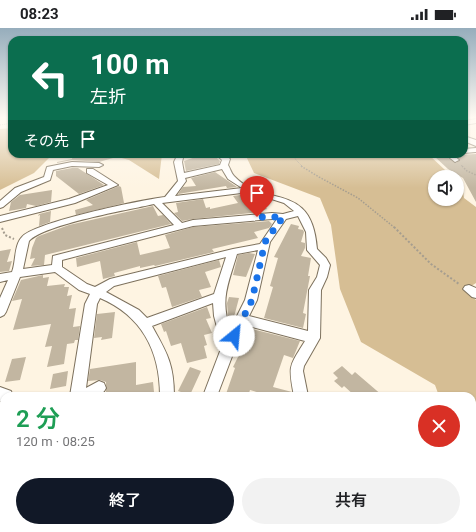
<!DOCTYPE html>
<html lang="ja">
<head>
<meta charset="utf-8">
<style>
  :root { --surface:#fff; --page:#f2f2f2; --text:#202124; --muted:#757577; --accent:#111827 }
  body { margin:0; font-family:Roboto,"Noto Sans JP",sans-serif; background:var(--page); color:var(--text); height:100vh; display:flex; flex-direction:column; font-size:15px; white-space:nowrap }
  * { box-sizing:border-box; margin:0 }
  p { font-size:13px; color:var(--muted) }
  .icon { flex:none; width:22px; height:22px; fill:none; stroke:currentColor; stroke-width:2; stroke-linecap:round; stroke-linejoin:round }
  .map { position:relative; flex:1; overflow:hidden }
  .side { position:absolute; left:0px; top:364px; width:476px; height:140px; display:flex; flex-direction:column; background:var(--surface); border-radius:12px 12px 0 0; box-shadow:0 1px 3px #0004 }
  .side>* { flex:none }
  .guide { position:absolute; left:8px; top:8px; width:460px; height:122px; border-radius:12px; box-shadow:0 1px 3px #0004; background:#0b6e4f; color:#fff; overflow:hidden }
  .tools { position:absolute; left:428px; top:142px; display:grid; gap:8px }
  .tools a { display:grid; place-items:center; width:36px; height:36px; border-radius:50%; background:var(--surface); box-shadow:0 1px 3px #0004; font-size:20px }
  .pin { position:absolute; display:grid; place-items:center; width:34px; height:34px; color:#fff; margin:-41px -17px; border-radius:50% 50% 50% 0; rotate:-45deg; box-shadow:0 0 4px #0007 }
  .pin .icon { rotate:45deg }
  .me { position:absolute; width:44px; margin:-22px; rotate:28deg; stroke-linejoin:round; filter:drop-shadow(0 0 3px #0008) }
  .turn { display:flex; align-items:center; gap:14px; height:84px; padding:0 16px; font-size:18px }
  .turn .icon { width:52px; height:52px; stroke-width:2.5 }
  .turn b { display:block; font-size:28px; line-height:34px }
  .then { display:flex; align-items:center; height:38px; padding:0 16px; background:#0003; gap:8px; font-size:15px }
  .round { display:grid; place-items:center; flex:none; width:42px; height:42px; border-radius:21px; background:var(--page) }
  .summary { display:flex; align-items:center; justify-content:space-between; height:68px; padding:0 16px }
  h1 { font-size:24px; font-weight:600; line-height:30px; color:#1e9e55 }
  .primary-button { display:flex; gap:8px; margin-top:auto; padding:8px 16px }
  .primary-button a { flex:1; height:46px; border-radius:24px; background:var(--accent); color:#fff; font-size:16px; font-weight:600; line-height:46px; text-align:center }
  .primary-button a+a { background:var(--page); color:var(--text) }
  .status { display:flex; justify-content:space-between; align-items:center; height:28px; padding:0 20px; background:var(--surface); direction:ltr }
  .status svg { height:11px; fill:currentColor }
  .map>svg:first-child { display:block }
  .forest { fill:#d6be94; fill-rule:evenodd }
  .building { fill:#c2b6a1 }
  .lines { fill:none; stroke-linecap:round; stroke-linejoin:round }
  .minor-casing { stroke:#7d715d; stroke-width:2 }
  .tertiary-casing { stroke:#7d715d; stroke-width:2 }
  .path-far2 { stroke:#a59d8f; stroke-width:1; stroke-dasharray:1 1; stroke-linecap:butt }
  .path-far1 { stroke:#a59d8f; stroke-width:1.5; stroke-dasharray:1.5 1.5; stroke-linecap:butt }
  .path { stroke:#a59d8f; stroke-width:2; stroke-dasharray:2 2; stroke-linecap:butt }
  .minor { fill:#fff; fill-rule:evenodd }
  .tertiary { fill:#fff; fill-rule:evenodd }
  .route { stroke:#1a73e8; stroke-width:7; stroke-dasharray:0 12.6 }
</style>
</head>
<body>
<div class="status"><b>08:23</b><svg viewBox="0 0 49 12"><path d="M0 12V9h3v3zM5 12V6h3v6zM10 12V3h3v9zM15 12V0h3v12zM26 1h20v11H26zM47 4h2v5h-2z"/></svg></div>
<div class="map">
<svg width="476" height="504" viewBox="0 0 476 504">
  <rect width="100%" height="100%" fill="#fef4e2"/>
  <path class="forest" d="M12,100V126H53L34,145L0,162V101Z
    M107,126H162L159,151L129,132Z
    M245,126H428L445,142L461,150L464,170L476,179V255L465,262L476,272V504H372V500H472V368H439L435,357L361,314L340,261L331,197L320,170L254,145ZM435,149H457V171H435Z"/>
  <path class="building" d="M113,126V130L99,134L72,132L57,135V134L72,131L73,127Z
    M204,126H213L220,133L219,136L186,143L184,133Z
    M476,126V174L463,150L448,141L434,128H445L456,135L460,132L456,127Z
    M72,140H78L104,157L79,166L56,148V143Z
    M215,144L237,159L227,160L226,158L178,166L183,159L196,158L191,150Z
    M119,158L121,159L124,175L76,187L75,182L93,177L86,172Z
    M52,162L51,174L36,178L27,176L26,180L9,183L11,174L20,167Z
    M247,166L253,170L258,169L267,181L260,183L262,184L193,191L182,193L174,185L178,184L176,175L203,171L206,180L210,179V181L238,175L233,168Z
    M153,178L158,188L163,187L171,196L45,227L44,237L31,238L35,230L30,231L32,220L36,210L39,208L69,197Z
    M51,183L50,194L39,198L40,187L38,188L39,186Z
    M269,193L272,196L269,200L254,204L258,210L212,221L214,224L155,238L154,237L140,240V238L114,245L115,248L103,251L100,233L77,239L76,230L137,214L140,227L170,220L165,207L193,199Z
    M291,196L299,198L298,201L303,202L304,204L301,214L305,215V220L301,228L311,230L308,248H310L303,285L306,286L303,300L264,290L273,259L270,258L278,230L274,229Z
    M11,221L7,234L12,233L9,243L0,244V223Z
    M249,225L255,226L246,249L233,247L238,227Z
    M219,232L221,239L205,244L211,259L199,262L202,269L172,279L166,259L162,260L158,248Z
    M43,247V250L49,249L47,258L65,256L64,259H69L67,268L72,267L69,281L76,280L73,299L80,298L78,312H75L74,315L67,316L64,336L47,339L52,318L45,319L51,296L13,302L22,271L12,273L21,252Z
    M229,269L239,270L234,289L228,288L227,275Z
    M207,279L211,290L206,291L212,305L204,307L207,317L204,318L207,330L187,335L181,315L171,318L166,303L164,304L161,296Z
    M115,284L112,310L101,312L102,309L94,310L97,286Z
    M252,301L300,313L293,330L284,327L273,359L292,364V368H271L250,362L248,368L238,365L237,368L226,366L235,340L233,339Z
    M26,329L20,352L5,354L12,331Z
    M136,334V357L153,354L154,364L151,365V368H106V354L100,352L88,353L90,341Z
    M342,338L352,347L355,344L383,368H355L344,358L342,360L334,353L338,350L333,345Z
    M190,339L201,343L190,367L178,363Z
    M68,343L66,358L50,361L53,346Z"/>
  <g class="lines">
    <g class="minor-casing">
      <path id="minor" d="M476,91V95L464,97V93Z
        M476,120V124L464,125V121Z
        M178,126H184L182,134L184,145L220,137L222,132L216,126H224L230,131L228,137C230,140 231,145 234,148C265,181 312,152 317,221L326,230L330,237L327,249L321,262L320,310L304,338L303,343L308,368H294C288,337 289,339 305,313L245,297L236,318L217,368H203L222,318L214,288L213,275L152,298C167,325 174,336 174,368H160C160,323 142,288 100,270L97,276L86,360L99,353L104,355L106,360C101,372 81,368 70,368L85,276L90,266L79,262L55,244L20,249L6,284L4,287L0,289V270L8,252L0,254V246L12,244C16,234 14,217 22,209C35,194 141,172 165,169L178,153L174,134ZM222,141L228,151L242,160L175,168L186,153L185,150ZM249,164L284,175L294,183L283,186L272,185L193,192L182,195L162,175ZM154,176L174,197L53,228L52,237L23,241L29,213C45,196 128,182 154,176ZM298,188L306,204L307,222L320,237L317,249L309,262L308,303L249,288L257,272L270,214L286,191ZM272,191H277L260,216L233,221L110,251L95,259L87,256L62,239V232L193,198ZM258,222L245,272L230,302C220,270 228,257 237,226ZM226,229L214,266L147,290L139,282L106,264L114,258Z
        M445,126H452L459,132L455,134Z
        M72,134L99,135L103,137L99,139L72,138L53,142L50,152L21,164L3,179L0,180V173L15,160L44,149L47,139Z
        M87,141H93L118,157L75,175L0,194V188L69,171L108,157L87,145Z
        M469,257L476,260V270L472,269L463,261L465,258Z
        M0,359L11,363L13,368H4V374L0,373Z
        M0,466H4V484H0Z"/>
    </g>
    <g class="tertiary-casing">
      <path id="tertiary" d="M464,108L476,112V118L464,113Z"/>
    </g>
    <path class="path-far2" d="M0,97L12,95
      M293,126L296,132L303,139
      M461,137L463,139"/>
    <path class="path-far1" d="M301,138L319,149L358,170L395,200
      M462,138L467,143L476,147"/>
    <path class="path" d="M394,199L431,236L459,256
      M2,200L5,207L14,211"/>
    <use href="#minor" class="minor"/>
    <use href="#tertiary" class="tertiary"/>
  </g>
  <linearGradient id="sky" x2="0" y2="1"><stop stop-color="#96adbc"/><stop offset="0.56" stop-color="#fffaf2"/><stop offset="1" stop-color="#fffaf2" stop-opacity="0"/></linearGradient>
  <rect width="476" height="160" fill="url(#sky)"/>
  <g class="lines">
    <path class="route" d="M234,308L252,272L265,214L283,189H257"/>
  </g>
</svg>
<div class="tools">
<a><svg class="icon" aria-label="sound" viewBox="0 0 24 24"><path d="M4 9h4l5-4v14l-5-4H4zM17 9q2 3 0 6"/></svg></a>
</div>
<div class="pin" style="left:257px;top:189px;background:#d93025"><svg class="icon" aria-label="arrive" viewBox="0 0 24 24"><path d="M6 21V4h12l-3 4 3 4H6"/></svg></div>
<svg class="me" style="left:234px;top:308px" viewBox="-20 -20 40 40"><circle r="19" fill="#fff"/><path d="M0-13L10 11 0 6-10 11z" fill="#1a73e8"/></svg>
<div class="guide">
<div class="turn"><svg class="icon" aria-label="left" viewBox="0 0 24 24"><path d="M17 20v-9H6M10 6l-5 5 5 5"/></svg><div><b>100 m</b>左折</div></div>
<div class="then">その先<svg class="icon" aria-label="arrive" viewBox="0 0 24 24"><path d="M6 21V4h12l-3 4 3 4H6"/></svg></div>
</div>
<section class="side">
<div class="summary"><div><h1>2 分</h1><p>120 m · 08:25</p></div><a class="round" style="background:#d93025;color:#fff"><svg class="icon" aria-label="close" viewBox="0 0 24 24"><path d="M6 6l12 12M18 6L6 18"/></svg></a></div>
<div class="primary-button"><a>終了</a><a>共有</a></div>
</section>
</div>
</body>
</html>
